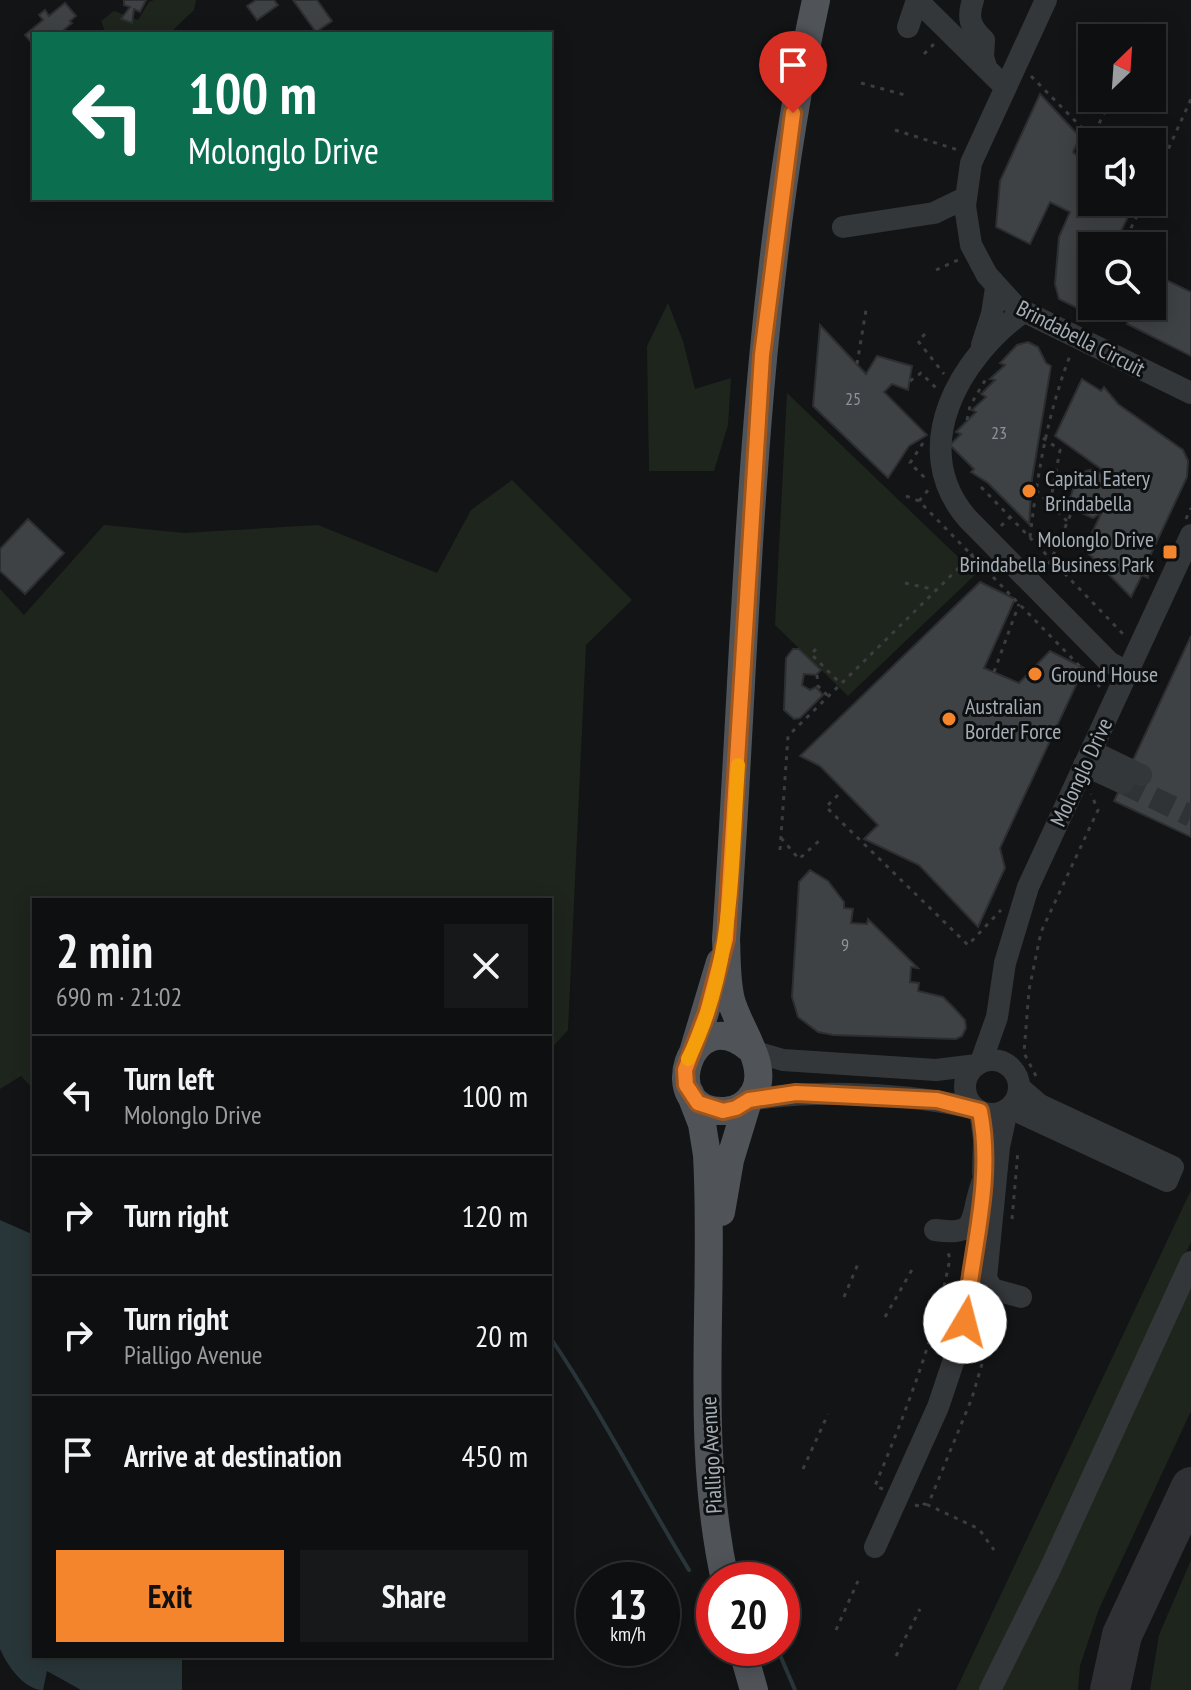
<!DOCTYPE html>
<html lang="en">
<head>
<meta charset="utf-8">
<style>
  :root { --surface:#0e0f10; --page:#171819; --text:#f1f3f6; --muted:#9b9c9f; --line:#2e2f30; --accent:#f4852c }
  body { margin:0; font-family:"PT Sans Narrow",sans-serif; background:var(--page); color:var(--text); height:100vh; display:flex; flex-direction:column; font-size:30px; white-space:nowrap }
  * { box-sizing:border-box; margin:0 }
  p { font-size:26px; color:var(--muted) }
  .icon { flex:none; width:44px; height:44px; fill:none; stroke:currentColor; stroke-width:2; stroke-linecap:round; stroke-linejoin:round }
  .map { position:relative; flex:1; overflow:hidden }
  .drawer { position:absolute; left:32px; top:898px; width:520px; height:760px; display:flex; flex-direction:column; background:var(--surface); border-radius:0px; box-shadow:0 4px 20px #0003,0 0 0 2px var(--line) }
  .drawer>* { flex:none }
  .guide { position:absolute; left:32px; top:32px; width:520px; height:168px; border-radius:0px; box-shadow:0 4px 20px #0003,0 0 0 2px var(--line); background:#0b6e4f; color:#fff; overflow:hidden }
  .needle { width:52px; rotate:25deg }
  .controls { position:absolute; left:1078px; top:24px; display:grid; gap:16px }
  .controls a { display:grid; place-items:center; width:88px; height:88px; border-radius:0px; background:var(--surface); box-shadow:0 4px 20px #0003,0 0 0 2px var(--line); font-size:40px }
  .speed { position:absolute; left:576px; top:1562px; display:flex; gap:16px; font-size:40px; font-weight:700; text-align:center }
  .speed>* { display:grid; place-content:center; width:104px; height:104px; border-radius:50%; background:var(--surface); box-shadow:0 4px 20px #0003,0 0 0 2px var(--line); line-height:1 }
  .speed small { font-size:20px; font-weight:400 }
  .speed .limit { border:12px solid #d22; background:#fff; color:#111 }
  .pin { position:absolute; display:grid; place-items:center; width:68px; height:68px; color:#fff; margin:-82px -34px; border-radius:50% 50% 50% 0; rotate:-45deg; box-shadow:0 0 8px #0007 }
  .pin .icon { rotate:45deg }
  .me { position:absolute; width:88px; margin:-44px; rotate:8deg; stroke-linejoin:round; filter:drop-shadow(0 0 6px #0008) }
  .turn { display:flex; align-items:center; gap:28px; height:168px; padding:0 24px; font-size:36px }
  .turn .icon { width:104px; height:104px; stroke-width:2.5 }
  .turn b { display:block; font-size:56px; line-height:68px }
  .round { display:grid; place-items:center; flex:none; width:84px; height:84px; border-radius:0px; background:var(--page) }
  .summary { display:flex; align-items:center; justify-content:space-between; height:136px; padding:0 24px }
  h1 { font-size:48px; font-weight:700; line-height:60px }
  .primary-button { display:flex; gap:16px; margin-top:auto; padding:16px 24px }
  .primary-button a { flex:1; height:92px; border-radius:0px; background:var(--accent); color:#111; font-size:32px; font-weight:700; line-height:92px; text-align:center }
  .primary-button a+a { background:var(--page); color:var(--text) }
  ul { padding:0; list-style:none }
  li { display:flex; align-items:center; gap:24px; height:120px; padding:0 24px; border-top:2px solid var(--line) }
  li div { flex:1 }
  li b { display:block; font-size:30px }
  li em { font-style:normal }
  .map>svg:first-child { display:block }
  .green { fill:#1e251d }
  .water { fill:#293639 }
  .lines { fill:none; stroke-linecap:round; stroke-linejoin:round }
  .stream { stroke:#293639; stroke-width:4 }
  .taxiway { stroke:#2e3033; stroke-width:40 }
  .building { fill:#3f4245; stroke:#2d2e31; stroke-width:2 }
  .minor-tunnel { stroke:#303335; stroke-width:22; stroke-dasharray:22 11; stroke-linecap:butt }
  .path { stroke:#3a3e41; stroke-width:3; stroke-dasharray:4 6; stroke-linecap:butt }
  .minor { stroke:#34373a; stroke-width:22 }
  .major { stroke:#505459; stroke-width:28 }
  .route-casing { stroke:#9f561d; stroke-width:20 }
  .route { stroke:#f4852c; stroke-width:14 }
  .slow { stroke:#f59e0b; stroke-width:14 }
  .poi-dot { fill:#f4852c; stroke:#0e0f10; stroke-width:3 }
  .labels { text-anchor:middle; stroke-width:6; stroke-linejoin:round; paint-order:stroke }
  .number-label { font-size:18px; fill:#8c939a }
  .street-label { font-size:22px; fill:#a5aeb6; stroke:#0e0f10 }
  .poi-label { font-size:22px; fill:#a5aeb6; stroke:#0e0f10; text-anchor:start }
</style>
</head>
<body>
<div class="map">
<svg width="1191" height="1690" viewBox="0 0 1191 1690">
  <rect width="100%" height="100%" fill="#131415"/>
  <path class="green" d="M154,0H196L194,10L169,34H106L101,21L114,11L138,20L149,2Z
    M668,303L683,341L695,389L731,378L728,425L714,471H649L647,346Z
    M787,393L976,574L848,696L775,625Z
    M512,480L632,600L586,645L568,1030L550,1050V900H34V1090L21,1076L0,1089V589L24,615L104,525L184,533L318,525L437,573L471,510Z
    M1191,1190V1242L982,1690H956Z
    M1191,1276V1411L1099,1609L1080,1666L1078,1690H998Z
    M1191,1560V1690H1150L1159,1635Z"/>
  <path class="water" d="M0,1220L34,1235V1656H182V1690H81L47,1671L43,1690C24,1690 7,1665 0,1649Z"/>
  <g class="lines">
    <path class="stream" d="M550,1337C601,1412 642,1493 689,1570
      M742,1564L748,1563L752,1580
      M777,1648L795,1690"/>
    <path class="taxiway" d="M1110,1690L1122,1635L1191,1487"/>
  </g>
  <path class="building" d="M124,0H146L140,12L134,9L132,23L121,19L130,7L124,5Z
    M256,0H274L278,5L257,20L247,6Z
    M293,0H317L332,21L316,32Z
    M65,3L76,16L70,21L72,23L59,34H34V46L25,35L43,20L39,15L45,10L49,16Z
    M1040,94L1080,137L1073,152L1091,168L1092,165V202H1135L1114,246H1092V291L1083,311L1059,299L1055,284L1059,237L1070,212L1050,202L1030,244L996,227L1000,181Z
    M1152,273L1191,292V356L1127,324L1134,306H1152Z
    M820,325L866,374L877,356L912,366L908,390L892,384L884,392L927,435L909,446L888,478L813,406Z
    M1028,342L1038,347L1046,363L1051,366L1032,479L1029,524L988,483L971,472L974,469L950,445L961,434L956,432L976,412L972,410L986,397L981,394L995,380L990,379L1005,365L1000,363L1017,345Z
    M1082,379L1101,391L1104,387L1118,404L1183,450L1188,461L1187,477L1150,556L1148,578L1142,575L1131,597L1084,549L1102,512L1093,518L1064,505L1071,496L1076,480L1086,471L1094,469L1105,477L1108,474L1055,436Z
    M28,519L64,553L25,594L0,571V549Z
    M980,582L1015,599L984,668L1019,683L1050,651L1084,668L1000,848L1005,868L978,927L919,865L864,839L878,825L820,766L800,756Z
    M1191,636V837L1114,801Z
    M793,649H799L821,670L816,675L804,674L802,685L810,690L816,687L823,695L800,718L794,719L784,710L786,658Z
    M810,870L828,881L844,902V908L853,909L851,923L867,924L868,919L918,968L911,967L910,982L919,983L918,991L943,997L955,1009L965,1020L966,1028L962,1036L956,1039L833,1035L818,1032L798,1017L792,997L799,882Z"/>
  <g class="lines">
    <path class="minor-tunnel" d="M1123,783L1191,816"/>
    <path class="path" d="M924,54L935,43
      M1031,76L1096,142
      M861,83L905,95
      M895,130L958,150
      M1081,159L1112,98
      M1152,185L1191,99
      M1122,246L1144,202
      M936,270L958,260
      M1086,321L1093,306
      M925,334L918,341L944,374
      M857,364L866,310
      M910,381L921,373L937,389
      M967,420L970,406L987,377
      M1043,438L1060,450L1050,504
      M923,443L910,463L927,480
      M981,487L1126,637
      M1036,490L1067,521
      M906,496L919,501L1100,687
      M919,501L929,489
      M1186,519L1191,508
      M1001,526L1010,517
      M1030,537C1038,471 1047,415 1071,353
      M1042,572L1051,560L1073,509
      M905,583L936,590
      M816,649L811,654L841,684
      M994,672L1019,604
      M817,675L818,686L828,696
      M838,795L826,807L968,945L1001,910
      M781,838L799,859L820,840
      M780,850L788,736L976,551
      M1036,1076L1024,1053L1029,990L1041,932L1098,810L1091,794
      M1012,1219L1018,1151
      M844,1297L858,1264
      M990,1306L994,1323L972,1398L928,1505L979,1529L994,1550
      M885,1317L913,1268
      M803,1469L828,1414
      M883,1489L875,1486C906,1411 935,1338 950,1258L946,1248
      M915,1505L923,1507L924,1504L928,1505
      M836,1630L858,1581
      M896,1656L920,1609"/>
    <path class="minor" d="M917,0L1005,87
      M973,0C967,18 970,27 984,40L983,57L986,67
      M1046,0L971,163L965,206L971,245L987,275L1017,308L1191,393
      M908,27L917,0
      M843,227L934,213L965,198
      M1023,312C960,358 907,447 967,518L1109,662L1127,672
      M982,345L992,314L996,288
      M1091,751L1141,775
      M1084,765L1123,783
      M752,1051L783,1060L936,1070L977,1065
      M965 1087a27 27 0 1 1 54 0a27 27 0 1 1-54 0Z
      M981,1062L997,1017L1005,963L1028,887L1191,535
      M749,1100C818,1089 909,1093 976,1109
      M1010,1108L1167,1181L1173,1167L1040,1105L1019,1087
      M1007,1110L999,1147L986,1278L992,1289L1021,1297
      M980,1111L984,1139L983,1174
      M935,1230C981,1236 969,1219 982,1183
      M875,1547L938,1407L974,1300L982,1256L987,1245
      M990,1690L1050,1569L1191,1262"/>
    <path class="major" d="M749,1048C690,999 655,1114 724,1111C737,1111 748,1103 754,1093C770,1066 738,1028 731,1000C726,980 727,959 726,939C748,625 749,308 816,0
      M694,1049L720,962
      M690,1093L702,1124L707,1155C715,1297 694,1439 725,1580
      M721,1212L730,1160L748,1101
      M742,1648L754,1690"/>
  </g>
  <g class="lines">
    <g class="route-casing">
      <path id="route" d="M793,113L762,355L726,939L707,1012L685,1070L686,1085L698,1103L723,1111L736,1108L749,1100L796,1093L937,1100L980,1111C994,1182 971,1252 965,1322"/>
    </g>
    <use href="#route" class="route"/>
    <path class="slow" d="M688,1059C734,970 731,863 738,765"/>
  </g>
  <g class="poi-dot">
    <circle cx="1029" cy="491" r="8"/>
    <rect x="1162" y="544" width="16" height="16" rx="4"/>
    <circle cx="1035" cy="674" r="8"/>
    <circle cx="949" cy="719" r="8"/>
  </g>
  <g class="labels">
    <g class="number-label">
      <text x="853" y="405">25</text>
      <text x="999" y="439">23</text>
      <text x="845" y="951">9</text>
    </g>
    <g class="street-label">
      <text transform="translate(1081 338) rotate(27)" y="8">Brindabella Circuit</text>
      <text transform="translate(1081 772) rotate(-65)" y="8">Molonglo Drive</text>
      <text transform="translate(711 1455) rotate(-93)" y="8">Pialligo Avenue</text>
    </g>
    <g class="poi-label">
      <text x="1045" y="486">Capital Eatery<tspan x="1045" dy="25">Brindabella</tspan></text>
      <text x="1154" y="547" text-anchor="end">Molonglo Drive<tspan x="1154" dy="25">Brindabella Business Park</tspan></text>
      <text x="1051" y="682">Ground House</text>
      <text x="965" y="714">Australian<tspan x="965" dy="25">Border Force</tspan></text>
    </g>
  </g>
</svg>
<div class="controls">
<a><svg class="needle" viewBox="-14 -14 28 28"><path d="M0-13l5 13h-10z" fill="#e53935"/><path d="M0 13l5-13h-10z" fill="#9b9c9f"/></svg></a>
<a><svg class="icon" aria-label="sound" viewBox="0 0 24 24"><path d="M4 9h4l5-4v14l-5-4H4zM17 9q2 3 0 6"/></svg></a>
<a><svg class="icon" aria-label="search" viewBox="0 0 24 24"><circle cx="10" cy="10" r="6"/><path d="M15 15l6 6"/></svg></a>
</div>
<div class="speed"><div>13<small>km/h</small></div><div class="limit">20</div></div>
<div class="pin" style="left:793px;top:113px;background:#d93025"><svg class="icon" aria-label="arrive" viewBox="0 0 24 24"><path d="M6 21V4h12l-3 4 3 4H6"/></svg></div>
<svg class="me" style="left:965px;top:1322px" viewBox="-20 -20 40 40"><circle r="19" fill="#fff"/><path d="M0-13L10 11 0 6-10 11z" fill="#f4852c"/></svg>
<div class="guide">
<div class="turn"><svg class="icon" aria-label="left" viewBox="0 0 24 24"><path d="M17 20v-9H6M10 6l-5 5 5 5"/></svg><div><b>100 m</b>Molonglo Drive</div></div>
</div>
<section class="drawer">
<div class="summary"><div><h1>2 min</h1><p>690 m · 21:02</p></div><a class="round"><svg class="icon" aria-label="close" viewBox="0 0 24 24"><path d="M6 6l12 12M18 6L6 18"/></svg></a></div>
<ul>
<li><svg class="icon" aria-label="left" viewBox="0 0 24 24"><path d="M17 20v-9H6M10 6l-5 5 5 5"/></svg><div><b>Turn left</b><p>Molonglo Drive</p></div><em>100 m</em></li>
<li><svg class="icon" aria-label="right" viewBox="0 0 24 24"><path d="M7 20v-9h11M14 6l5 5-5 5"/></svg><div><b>Turn right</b></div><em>120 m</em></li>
<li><svg class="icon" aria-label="right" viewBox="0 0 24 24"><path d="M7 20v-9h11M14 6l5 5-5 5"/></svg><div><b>Turn right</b><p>Pialligo Avenue</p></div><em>20 m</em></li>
<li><svg class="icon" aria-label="arrive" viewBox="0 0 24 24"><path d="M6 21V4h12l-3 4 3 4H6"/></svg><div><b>Arrive at destination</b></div><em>450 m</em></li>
</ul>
<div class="primary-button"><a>Exit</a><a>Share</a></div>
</section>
</div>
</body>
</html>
